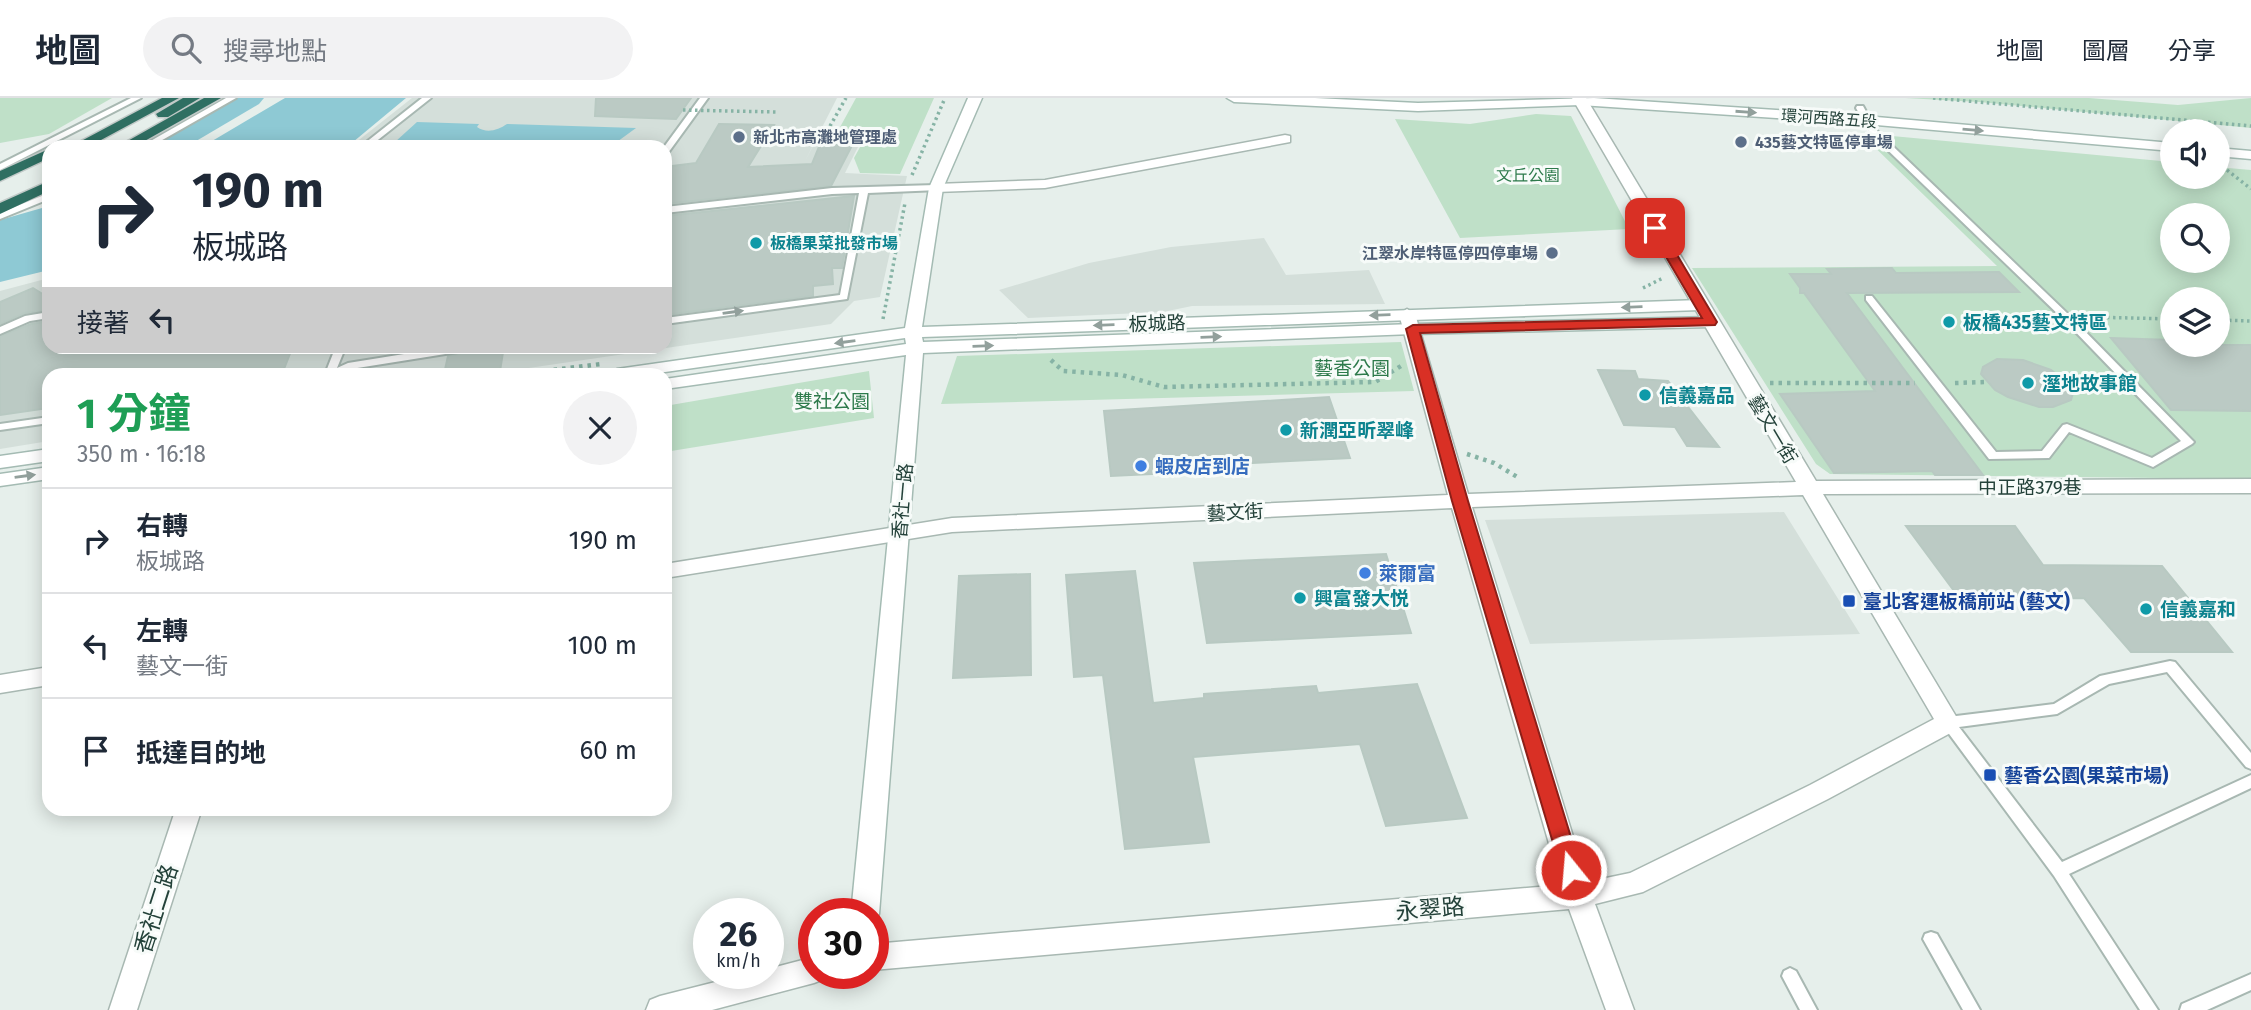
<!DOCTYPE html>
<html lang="zh-TW">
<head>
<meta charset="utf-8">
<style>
  :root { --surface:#fff; --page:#f2f2f3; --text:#1f2937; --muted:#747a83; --line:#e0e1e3 }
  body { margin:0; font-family:"Fira Sans","Noto Sans TC",sans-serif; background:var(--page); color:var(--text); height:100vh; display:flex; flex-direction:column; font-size:26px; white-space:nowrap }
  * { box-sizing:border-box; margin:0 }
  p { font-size:23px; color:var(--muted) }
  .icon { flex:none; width:38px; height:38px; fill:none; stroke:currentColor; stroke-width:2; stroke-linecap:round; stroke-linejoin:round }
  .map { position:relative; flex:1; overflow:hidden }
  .details { position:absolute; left:42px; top:270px; width:630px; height:448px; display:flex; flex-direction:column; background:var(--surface); border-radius:21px; box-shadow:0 4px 18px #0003 }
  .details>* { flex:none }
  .banner { position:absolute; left:42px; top:42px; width:630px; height:214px; border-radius:21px; box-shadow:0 4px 18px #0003; background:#fff; color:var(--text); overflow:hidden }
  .buttons { position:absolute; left:2160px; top:21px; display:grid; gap:14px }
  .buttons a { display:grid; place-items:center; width:70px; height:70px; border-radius:50%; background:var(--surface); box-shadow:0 4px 18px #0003; font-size:35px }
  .speed { position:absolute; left:693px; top:800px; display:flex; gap:14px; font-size:35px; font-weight:700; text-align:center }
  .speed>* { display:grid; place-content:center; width:91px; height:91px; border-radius:50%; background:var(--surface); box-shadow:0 4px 18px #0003; line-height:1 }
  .speed small { font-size:18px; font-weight:400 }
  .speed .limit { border:10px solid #d22; background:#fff; color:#111 }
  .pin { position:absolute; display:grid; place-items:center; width:60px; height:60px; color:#fff; margin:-30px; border-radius:14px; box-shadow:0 4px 10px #0006 }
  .me { position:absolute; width:77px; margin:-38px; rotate:343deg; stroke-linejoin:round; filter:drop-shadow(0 0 5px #0008) }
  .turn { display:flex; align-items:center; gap:24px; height:147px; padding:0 35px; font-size:32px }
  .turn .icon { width:91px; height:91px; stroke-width:2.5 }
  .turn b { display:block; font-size:49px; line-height:60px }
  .then { display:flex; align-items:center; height:66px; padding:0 35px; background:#0003; gap:14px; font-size:26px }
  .round { display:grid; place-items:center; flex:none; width:74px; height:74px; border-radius:37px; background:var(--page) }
  .head { display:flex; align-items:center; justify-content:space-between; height:119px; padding:0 35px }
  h1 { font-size:42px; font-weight:700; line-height:52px; color:#1e9e55 }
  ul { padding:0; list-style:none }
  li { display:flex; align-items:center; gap:21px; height:105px; padding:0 35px; border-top:2px solid var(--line) }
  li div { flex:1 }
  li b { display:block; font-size:26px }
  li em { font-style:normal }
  header { display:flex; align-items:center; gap:42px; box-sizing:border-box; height:98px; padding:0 35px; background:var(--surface); border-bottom:2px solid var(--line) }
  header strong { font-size:33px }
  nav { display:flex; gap:38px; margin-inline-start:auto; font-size:24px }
  .search { width:490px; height:63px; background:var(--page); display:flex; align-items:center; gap:18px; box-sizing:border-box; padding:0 24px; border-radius:38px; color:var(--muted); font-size:26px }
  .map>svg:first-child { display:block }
  .built { fill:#d4dfda }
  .green { fill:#bfe0c8; fill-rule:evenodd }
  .water { fill:#8ec9d4 }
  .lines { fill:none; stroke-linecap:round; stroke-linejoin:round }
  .river { fill:#8ec9d4; fill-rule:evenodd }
  .building { fill:#bbcac4; stroke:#b8c9c2; stroke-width:2 }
  .lane-casing { stroke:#a8b8b2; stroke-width:4 }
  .street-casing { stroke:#a8b8b2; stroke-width:3 }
  .secondary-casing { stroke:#a4bbb3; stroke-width:3 }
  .highway-casing { stroke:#c2cac8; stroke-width:3 }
  .path-far1 { stroke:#86b3a5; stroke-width:3.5; stroke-dasharray:2.5 3.5; stroke-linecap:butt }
  .path { stroke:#86b3a5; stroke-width:4.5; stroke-dasharray:3.5 5; stroke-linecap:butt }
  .lane { fill:#fff; fill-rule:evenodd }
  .street { fill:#fff; fill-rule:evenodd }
  .secondary { fill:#fff; fill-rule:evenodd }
  .highway { fill:#2f6f62; fill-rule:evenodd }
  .path-bridge { stroke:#86b3a5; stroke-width:3.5; stroke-dasharray:2.5 3.5; stroke-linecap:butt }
  .oneway { fill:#92a09c }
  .route { fill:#d93025; stroke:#8d1f18; stroke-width:2 }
  .service-dot { fill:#5c6f8a; stroke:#f7fbf9; stroke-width:2.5 }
  .culture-dot { fill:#0f9aa8; stroke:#f7fbf9; stroke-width:2.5 }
  .shop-dot { fill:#3f7fe0; stroke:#f7fbf9; stroke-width:2.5 }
  .transit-dot { fill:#1a4fb4; stroke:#f7fbf9; stroke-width:2.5 }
  .labels { text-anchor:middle; stroke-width:6; stroke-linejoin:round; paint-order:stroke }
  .far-street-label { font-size:16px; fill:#24423a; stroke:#f7fbf9 }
  .far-service-label { font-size:16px; font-weight:bold; fill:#4e5e75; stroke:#f7fbf9; text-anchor:start }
  .far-park-label { font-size:16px; fill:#2d7a4b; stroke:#f7fbf9 }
  .far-culture-label { font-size:16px; font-weight:bold; fill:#0d838f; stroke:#f7fbf9; text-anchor:start }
  .culture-label { font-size:19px; font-weight:bold; fill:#0d838f; stroke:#f7fbf9; text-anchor:start }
  .street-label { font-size:19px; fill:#24423a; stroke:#f7fbf9 }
  .park-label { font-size:19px; fill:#2d7a4b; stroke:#f7fbf9 }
  .shop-label { font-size:19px; font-weight:bold; fill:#366cbe; stroke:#f7fbf9; text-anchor:start }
  .transit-label { font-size:19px; font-weight:bold; fill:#164399; stroke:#f7fbf9; text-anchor:start }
  .near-street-label { font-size:23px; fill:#24423a; stroke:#f7fbf9 }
</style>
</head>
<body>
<header>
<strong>地圖</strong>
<div class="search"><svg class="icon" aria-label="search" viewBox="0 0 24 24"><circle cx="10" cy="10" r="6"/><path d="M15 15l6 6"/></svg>搜尋地點</div>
<nav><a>地圖</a><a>圖層</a><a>分享</a></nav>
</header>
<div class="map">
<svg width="2251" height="912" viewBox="0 0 2251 912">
  <rect width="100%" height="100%" fill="#e6efeb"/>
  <path class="built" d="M412,0H837L805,63L822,31L866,33L845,75L907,78L880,199L854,203L831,226L488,276H49V343L0,351V193L49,180V248H665V49H350Z
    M1264,140L1286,177L1369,172L1385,206L1192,208L1163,214L1028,220L999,192L1089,165L1171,149Z
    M1784,414L1860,536L1530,546L1485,422Z"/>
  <path class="green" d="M0,0H112L49,36L0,45Z
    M856,0H934L900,76L860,75L854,60L869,33L839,31Z
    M1905,0H2089L2178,7L2251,0V30L1979,4Z
    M1536,16L1571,18L1629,131L1460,140L1395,21L1470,26Z
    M1860,35L2172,64V79H2217V69L2251,72V381L1830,376L1816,366L1692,170L1997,168ZM2172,117H2217V163H2172ZM2172,201H2217V247H2172Z
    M1401,244L1414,293L941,306L957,258Z
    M869,273L874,320L665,354V308Z"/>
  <path class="water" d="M285,0H406L347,49H202Z
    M417,24L479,26L477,29C487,36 498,32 507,26L636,30L610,49H427L395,44Z
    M49,108V172L0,184V122Z"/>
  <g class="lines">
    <path class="river" d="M227,0H264L259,6L186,49H147L152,42Z"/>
  </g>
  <path class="building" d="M596,0H691L676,21L595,18Z
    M719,26L774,27L748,69L812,66L825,34L858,36L831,88L665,106V69L696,65Z
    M854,98L842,170H832L833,186L813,188V198L665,217V118Z
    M1892,170L1896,175L1999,174L2019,194L1847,195L1983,377H1935L1932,373L1834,375L1780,296L1875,293L1804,195H1800V190L1790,176H1831L1827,171Z
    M33,190L49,200V212L25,215L0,226V204Z
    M49,223V248H293L282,276H49V310L0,317V238L31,226Z
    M2111,240L2172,242V247H2251V313L2171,312Z
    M465,248L476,254L488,248H504L500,273L444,276L448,258L459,256L466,252Z
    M1997,261L2023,262L2051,272L2070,287L2073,295L2071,302L2053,309H2039L2008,299L1995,292L1981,276L1983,269Z
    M1598,272L1635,273L1638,281L1668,283L1719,349L1687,348L1675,329L1624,327Z
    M1329,299L1350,360L1213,367L1214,373L1111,378L1104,313Z
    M1906,428H2015L2043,467L2162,468L2232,554H2131L2084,500L1960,501Z
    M1386,456L1411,535L1207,545L1194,465Z
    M1135,473L1153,605L1204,600V596L1316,588L1318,595L1417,586L1467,720L1386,728L1360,646L1193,659L1209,744L1125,751L1103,577L1074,579L1066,477Z
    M1030,476L1031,577L953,580L959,478Z"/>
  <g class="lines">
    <g class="lane-casing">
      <path id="lane" d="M131,0H141L0,72V66Z
        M226,0H236L150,49H140Z
        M422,0H431L369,49H360Z
        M700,0H708L668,55H665L664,49Z
        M1857,8H1863L1876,32L2069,217L2192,342L2194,344L2192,346L2153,369L2069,334L2049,360L1989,361L1866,202V198H1872L1996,354L2042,353L2063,327L2067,326L2152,360L2181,343L2063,221L1870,35L1856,10Z
        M936,87L940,90L939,92L868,95L847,201L665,226V220L840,197L859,95L832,96L665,115V109L832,90Z
        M49,95V101L0,121V115Z
        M49,214V220L30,223L0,236V229L25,218Z
        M336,248H346L337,270L348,265L454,248L462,249L463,251L458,254L351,271L342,276H325Z
        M486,248L475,252L470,249V248Z
        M49,319V325L0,332V326Z
        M2170,563L2175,564L2251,655V671L2246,669L2167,574L2109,586L2057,616L1959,629L2062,764L2251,677V690L2069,776L2158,912H2140L2054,778L1941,625L1943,621L1948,619L2054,606L2100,578Z
        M1931,834L1937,836L1980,912H1963L1923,841L1925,836Z
        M1790,870L1796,873L1817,912H1800L1782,878L1784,873Z
        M2251,876V892L2207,912H2180L2182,906Z"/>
    </g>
    <g class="street-casing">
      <path id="street" d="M1572,0H1586L1816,383L2251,381V395L1823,396L1960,625L1956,632L1828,701L1643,794L1595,806L1634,912H1606L1569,811L873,872V846L1561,787L1452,410L952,434L665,480V466L952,420L1448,397L1399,216L1407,211L1415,216L1468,396L1796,384ZM1803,397L1934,621L1810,687L1630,775L1587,784L1472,409Z
        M1285,37L1290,38V44L1045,90L936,94L929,90L936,86L1045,82Z
        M49,569V587L0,595V577Z
        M176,710H202L137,912H109Z
        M814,859V875H827L824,881L814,885L712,912H646L650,902L660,898L751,875H768V871Z"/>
    </g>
    <g class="secondary-casing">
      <path id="secondary" d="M968,0H982L943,90L922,229L1700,202L1708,207L1700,212L922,239L923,244L1413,226L1710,219L1718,224L1710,229L1413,236L923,255L879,816L873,825V816H851L906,257L665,291V281L906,246L905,240L651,276H608L617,271L905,230L929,90Z
        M1227,0H1315L1418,5L1594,0L1865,18L2172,45V53L1865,26L1580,7L1418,13L1234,4Z
        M2217,50L2251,53V61L2217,58Z
        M49,351V363L0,370V358Z
        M49,369V381L0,388V376Z"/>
    </g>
    <g class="highway-casing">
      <path id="highway" d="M162,0H179L88,49H70Z
        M183,0H200L168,19H158L156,16Z
        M204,0H221L134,49H117Z
        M49,51V60L0,83V73Z
        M49,83V93L0,116V105Z"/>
    </g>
    <path class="path-far1" d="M1933,0L2251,28
      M830,28L846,0
      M2227,72L2251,91
      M912,77L945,0
      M1643,190L1663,180
      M2089,219L2172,221
      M883,221L905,105
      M2217,222L2251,223"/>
    <path class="path" d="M1051,262L1063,273L1122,277L1164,289L1375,284L1401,268
      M520,276L601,266
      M1770,285H1915
      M1955,285L1986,284
      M1467,356L1494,365L1519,380"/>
    <use href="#lane" class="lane"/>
    <use href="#street" class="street"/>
    <use href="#secondary" class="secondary"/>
    <use href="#highway" class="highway"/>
    <path class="path-bridge" d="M683,12L778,14"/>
  </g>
  <defs><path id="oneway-solid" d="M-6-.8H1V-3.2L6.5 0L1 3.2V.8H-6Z" transform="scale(1.75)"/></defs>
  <g class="oneway">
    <use href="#oneway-solid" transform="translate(1746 14) rotate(4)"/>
    <use href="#oneway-solid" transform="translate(1973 32) rotate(5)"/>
    <use href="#oneway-solid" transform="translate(1632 209) rotate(178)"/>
    <use href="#oneway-solid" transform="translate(733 214) rotate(-8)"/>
    <use href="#oneway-solid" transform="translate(1380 217) rotate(178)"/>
    <use href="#oneway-solid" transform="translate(1104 227) rotate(178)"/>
    <use href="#oneway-solid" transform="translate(1211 239) rotate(-2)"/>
    <use href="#oneway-solid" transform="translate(845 244) rotate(172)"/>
    <use href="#oneway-solid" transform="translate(983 248) rotate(-2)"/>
    <use href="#oneway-solid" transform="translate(25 378) rotate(-8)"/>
  </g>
  <path class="route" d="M1655,126L1661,130L1717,224L1715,227L1420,235L1468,403L1581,772L1578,778L1571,781L1564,778L1561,772L1452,403L1406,231L1413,227L1702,220L1649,130Z"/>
  <g class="service-dot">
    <circle cx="739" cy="39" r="7"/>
    <circle cx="1741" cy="44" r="7"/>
    <circle cx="1552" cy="155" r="7"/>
  </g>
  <g class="culture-dot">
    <circle cx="756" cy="145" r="7"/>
    <circle cx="1949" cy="224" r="7"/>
    <circle cx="2028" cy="285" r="7"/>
    <circle cx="1645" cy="297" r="7"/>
    <circle cx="1286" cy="332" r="7"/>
    <circle cx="1300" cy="500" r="7"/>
    <circle cx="2146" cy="511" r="7"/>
  </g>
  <g class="shop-dot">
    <circle cx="1141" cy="368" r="7"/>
    <circle cx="1365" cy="475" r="7"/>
  </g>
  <g class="transit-dot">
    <rect x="1842" y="496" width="14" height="14" rx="3.5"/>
    <rect x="1983" y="670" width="14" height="14" rx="3.5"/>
  </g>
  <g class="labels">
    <g class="far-street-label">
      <text transform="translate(1829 20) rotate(4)" y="6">環河西路五段</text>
    </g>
    <g class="far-service-label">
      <text x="753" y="45">新北市高灘地管理處</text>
      <text x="1755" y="50">435藝文特區停車場</text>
      <text x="1538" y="161" text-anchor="end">江翠水岸特區停四停車場</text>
    </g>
    <g class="far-park-label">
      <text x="1528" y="83">文丘公園</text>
    </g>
    <g class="far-culture-label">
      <text x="770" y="151">板橋果菜批發市場</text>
    </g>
    <g class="culture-label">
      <text x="1963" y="231">板橋435藝文特區</text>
      <text x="2042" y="292">溼地故事館</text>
      <text x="1659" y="304">信義嘉品</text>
      <text x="1300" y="339">新潤亞昕翠峰</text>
      <text x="1314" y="507">興富發大悦</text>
      <text x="2160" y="518">信義嘉和</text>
    </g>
    <g class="street-label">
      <text transform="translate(1157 225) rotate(-2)" y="7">板城路</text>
      <text transform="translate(1773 331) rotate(59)" y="7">藝文一街</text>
      <text x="2030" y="396">中正路379巷</text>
      <text transform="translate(902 403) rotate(-85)" y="7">香社一路</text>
      <text transform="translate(1235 414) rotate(-3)" y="7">藝文街</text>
    </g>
    <g class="park-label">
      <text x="1352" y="277">藝香公園</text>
      <text x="832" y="310">雙社公園</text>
    </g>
    <g class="shop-label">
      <text x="1155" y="375">蝦皮店到店</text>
      <text x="1379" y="482">萊爾富</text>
    </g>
    <g class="transit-label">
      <text x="1863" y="510">臺北客運板橋前站 (藝文)</text>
      <text x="2004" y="684">藝香公園(果菜市場)</text>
    </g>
    <g class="near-street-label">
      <text transform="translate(156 811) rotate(-72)" y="8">香社二路</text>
      <text transform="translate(1430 811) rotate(-5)" y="8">永翠路</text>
    </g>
  </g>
</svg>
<div class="buttons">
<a><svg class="icon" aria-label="sound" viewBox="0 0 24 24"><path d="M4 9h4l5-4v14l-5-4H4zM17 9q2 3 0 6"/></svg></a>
<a><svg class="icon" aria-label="search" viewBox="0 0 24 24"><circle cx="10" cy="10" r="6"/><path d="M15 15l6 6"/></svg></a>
<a><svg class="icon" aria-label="layers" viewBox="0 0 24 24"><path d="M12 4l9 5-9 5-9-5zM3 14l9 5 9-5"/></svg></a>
</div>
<div class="speed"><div>26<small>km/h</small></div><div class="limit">30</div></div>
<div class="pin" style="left:1655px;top:130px;background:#d93025"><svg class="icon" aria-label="arrive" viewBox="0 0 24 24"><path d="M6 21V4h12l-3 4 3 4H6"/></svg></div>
<svg class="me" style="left:1571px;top:772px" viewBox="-20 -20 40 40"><circle r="17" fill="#d93025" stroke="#fff" stroke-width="3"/><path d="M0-11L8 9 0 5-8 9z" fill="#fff"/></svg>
<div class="banner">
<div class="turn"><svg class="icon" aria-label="right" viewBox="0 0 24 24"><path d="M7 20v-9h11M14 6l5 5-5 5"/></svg><div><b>190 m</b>板城路</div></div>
<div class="then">接著<svg class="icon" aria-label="left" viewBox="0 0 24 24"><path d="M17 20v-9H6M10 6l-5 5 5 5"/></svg></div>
</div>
<section class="details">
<div class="head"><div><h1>1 分鐘</h1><p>350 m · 16:18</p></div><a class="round"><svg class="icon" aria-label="close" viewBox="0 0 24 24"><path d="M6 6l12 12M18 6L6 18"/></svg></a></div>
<ul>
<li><svg class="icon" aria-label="right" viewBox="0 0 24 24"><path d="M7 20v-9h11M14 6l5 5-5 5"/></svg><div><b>右轉</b><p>板城路</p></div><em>190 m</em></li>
<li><svg class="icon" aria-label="left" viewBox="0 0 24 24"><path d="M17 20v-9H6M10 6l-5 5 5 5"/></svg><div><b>左轉</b><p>藝文一街</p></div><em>100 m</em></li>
<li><svg class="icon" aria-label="arrive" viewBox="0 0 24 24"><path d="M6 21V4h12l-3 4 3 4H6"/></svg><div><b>抵達目的地</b></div><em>60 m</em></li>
</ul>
</section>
</div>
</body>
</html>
